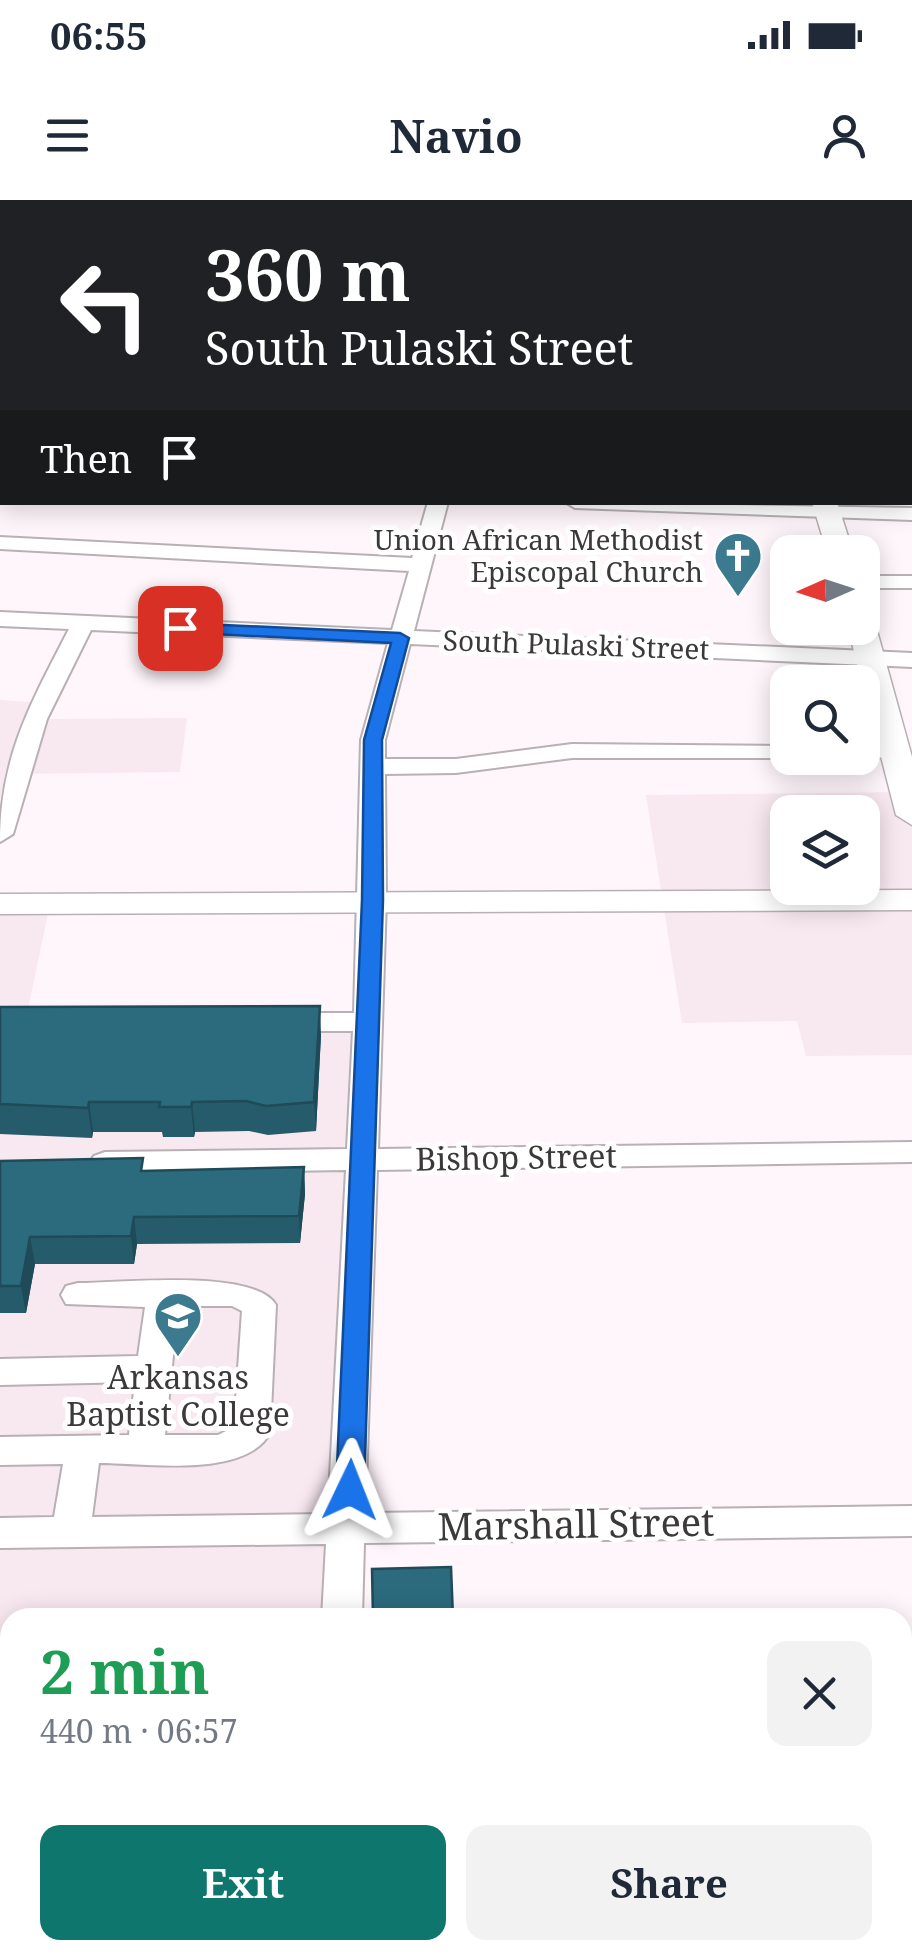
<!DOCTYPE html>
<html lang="en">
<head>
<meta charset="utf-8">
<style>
  :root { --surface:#fff; --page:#f2f2f3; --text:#1f2937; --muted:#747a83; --accent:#0f766e }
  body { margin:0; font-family:"Noto Serif",serif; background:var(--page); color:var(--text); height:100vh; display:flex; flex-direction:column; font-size:38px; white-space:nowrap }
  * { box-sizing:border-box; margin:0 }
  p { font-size:32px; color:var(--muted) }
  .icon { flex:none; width:55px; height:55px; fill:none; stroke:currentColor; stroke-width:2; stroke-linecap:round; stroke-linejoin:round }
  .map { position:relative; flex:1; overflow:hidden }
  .drawer { position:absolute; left:0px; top:1408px; width:912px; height:352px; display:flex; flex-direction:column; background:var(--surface); border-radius:30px 30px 0 0; box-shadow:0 5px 25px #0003 }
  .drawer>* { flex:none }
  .top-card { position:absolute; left:0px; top:0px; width:912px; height:305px; box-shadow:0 5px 25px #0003; background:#202124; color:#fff; overflow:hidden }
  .needle { width:65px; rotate:267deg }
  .tools { position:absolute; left:770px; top:335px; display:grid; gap:20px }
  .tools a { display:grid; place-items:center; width:110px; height:110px; border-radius:20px; background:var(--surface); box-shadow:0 5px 25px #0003; font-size:50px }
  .pin { position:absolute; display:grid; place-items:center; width:85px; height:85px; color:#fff; margin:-42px; border-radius:20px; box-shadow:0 5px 15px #0006 }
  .me { position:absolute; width:110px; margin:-55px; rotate:2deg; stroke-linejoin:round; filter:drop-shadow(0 0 8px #0008) }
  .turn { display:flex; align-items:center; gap:35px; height:210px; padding:0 40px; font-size:45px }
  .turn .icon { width:130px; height:130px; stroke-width:2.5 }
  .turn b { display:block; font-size:70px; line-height:85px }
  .then { display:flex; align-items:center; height:95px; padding:0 40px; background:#0003; gap:20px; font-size:38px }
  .round { display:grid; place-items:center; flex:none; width:105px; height:105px; border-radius:20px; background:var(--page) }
  .head { display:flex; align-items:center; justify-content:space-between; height:170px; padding:0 40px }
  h1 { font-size:60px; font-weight:700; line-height:75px; color:#1e9e55 }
  .action { display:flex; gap:20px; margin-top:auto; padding:20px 40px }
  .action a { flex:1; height:115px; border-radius:20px; background:var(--accent); color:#fff; font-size:40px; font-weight:700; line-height:115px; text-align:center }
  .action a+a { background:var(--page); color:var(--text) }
  .status { display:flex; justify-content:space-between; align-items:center; height:70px; padding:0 50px; background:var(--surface); direction:ltr }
  .status svg { height:28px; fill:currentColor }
  header { display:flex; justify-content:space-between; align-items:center; height:130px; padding:0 40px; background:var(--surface); font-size:45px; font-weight:700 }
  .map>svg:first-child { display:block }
  .built { fill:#f8e8f0; fill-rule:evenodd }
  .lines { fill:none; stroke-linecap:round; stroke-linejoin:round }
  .minor-casing { stroke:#b8b0b4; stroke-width:4 }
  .major-casing { stroke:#b8b0b4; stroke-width:3 }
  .minor { fill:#fff; fill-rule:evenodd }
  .major { fill:#fff; fill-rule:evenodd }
  .wall { fill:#265b6c }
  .shaded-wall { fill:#1f4a58 }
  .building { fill:#2c6a7e; stroke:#1f4a58; stroke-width:2.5 }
  .route { fill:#1a73e8; stroke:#114b97; stroke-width:2.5 }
  .labels { text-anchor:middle; stroke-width:10; stroke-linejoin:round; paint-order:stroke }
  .far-poi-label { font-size:28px; fill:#3c393b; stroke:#fff; text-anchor:end }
  .far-street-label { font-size:28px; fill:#3c393b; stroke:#fff }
  .street-label { font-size:32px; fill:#3c393b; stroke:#fff }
  .poi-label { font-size:32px; fill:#3c393b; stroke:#fff }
  .near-street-label { font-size:38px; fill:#3c393b; stroke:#fff }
</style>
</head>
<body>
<div class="status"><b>06:55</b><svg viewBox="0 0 49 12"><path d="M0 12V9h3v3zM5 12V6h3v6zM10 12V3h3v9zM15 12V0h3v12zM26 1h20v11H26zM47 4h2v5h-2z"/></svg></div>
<header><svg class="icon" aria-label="menu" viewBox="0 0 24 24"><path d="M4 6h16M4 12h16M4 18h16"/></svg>Navio<svg class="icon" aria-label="person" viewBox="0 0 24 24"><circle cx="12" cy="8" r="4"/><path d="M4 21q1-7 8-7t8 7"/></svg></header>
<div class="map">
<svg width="912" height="1758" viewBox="0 0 912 1758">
  <rect width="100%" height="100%" fill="#fff6fb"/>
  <path class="built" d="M0,500L44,503L36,519L187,518L180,572L17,574L0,634Z
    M906,592L912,615V855L806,856L797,821L682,823L646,595ZM788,612H862V688H788Z
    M0,704H50L25,823L365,822L342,1417L10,1418V1750H328V1758H0Z"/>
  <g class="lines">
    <g class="minor-casing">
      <path id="minor" d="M716,0H732L733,2H718Z
        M910,13H912V23H910Z
        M0,123H2V133H0Z
        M910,140H912V150H910Z
        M910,189H912V201H910Z
        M910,244H912V256H910Z
        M0,270H2V282H0Z
        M428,302H448L414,431L912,453V467L410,444L385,540V559H456L572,544L788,546V558H797H572L456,573L385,574L386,699L378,949L912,942V962L377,970L365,1313L912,1306V1336L364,1343L362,1418H322L326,1344L0,1348V1318L54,1317L63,1264L0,1265V1237L129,1235L135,1182L0,1185V1159L138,1156L145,1107L66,1104L61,1095L66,1086L78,1083C120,1083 255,1068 276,1105L270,1233C245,1279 144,1263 99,1263L92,1317L328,1314L346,970L105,974L94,970L89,963L94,956L105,952L347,949L353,831H283L268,822L283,813H354L361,540L388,443L91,430L47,519L13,634L0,642C0,556 31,503 69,429L0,426V412L392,430L409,371L0,349V337L412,358ZM178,1106H232L242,1111L234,1227L218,1235H165Z
        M565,302L912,308V320L575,308Z
        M862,376H912V388H862Z
        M895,545L904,547L907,552L904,557L853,558H862V546Z
        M10,1555V1593L0,1594V1556Z
        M306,1750H350V1758H306Z"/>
    </g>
    <g class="major-casing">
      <path id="major" d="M429,0H454L455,2H430Z
        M0,66H2V78H0Z
        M910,94H912V106H910Z
        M812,302H837L853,352H827Z
        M862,419L876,427L912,557V625L896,615L848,428H862Z
        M912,690V710L0,714V694Z"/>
    </g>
    <use href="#minor" class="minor"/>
    <use href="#major" class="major"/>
  </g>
  <path class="wall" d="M0,157H2V260H0Z
    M0,807L321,835L316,931L268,935L249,931L195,932L194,937H163L162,932H93L92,938L0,934Z
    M0,961L144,971L304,967L305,994L300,1043L137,1044L134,1064H35L26,1113H0Z
    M10,1662V1750H85L84,1758H2L0,1750V1732Z"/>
  <path class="shaded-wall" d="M320,806L321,835L316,931L314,902Z
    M89,902L93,932L92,938L88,908Z
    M192,902L195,932L194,937L191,907Z
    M304,967L305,994L300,1043L299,1016Z
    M134,1017L137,1044L134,1064L131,1036Z
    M30,1037L35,1064L26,1113L21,1086Z
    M77,1750H85L84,1758H79Z"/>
  <path class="building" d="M141,0H236L281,2H139Z
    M0,157H2V236H0Z
    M320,806L314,902L266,906L246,901L192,902L191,907H159L160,902H89L88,908L0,904V807Z
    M143,958L141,971L304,967L299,1016L134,1017L131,1036L30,1037L21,1086H0V961Z
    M451,1367L453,1418H373L372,1369Z
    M10,1662V1744H0V1732Z"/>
  <path class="route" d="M180,423L400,433L409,438L382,540L383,700L364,1290L360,1298H340L336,1290L362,700L364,540L391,443L174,432V425Z"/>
  <defs>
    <g id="church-pin" transform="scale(2.5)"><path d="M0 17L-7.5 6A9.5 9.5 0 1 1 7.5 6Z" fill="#3b7a8f" stroke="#fff"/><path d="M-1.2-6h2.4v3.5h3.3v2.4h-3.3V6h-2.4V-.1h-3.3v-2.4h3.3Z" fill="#fff"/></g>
    <g id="university-pin" transform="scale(2.5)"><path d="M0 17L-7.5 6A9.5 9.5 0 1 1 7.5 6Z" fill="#3b7a8f" stroke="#fff"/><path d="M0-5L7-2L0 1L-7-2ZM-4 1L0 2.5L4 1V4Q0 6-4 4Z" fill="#fff"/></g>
  </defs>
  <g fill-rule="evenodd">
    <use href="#church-pin" x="738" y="356"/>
    <use href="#university-pin" x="178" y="1116"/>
  </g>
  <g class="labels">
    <g class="far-poi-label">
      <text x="703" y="350">Union African Methodist<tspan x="703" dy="32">Episcopal Church</tspan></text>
    </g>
    <g class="far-street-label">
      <text transform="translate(576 445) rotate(2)" y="10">South Pulaski Street</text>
    </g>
    <g class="street-label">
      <text transform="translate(516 958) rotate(-1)" y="11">Bishop Street</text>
    </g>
    <g class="poi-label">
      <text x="178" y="1189">Arkansas<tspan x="178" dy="37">Baptist College</tspan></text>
    </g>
    <g class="near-street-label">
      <text transform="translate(576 1325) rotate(-1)" y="13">Marshall Street</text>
    </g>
  </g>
</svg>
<div class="tools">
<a><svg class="needle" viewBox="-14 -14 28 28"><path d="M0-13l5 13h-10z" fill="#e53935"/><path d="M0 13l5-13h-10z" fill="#747a83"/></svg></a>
<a><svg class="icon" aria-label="search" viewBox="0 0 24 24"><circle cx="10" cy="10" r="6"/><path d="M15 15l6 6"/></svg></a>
<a><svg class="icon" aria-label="layers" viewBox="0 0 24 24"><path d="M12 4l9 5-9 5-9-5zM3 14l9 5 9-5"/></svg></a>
</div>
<div class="pin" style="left:180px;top:428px;background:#d93025"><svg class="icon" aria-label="arrive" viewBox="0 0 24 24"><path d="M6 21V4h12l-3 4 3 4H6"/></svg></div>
<svg class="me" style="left:350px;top:1290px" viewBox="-20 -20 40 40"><path d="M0-17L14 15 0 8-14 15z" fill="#1a73e8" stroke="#fff" stroke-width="4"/></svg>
<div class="top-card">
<div class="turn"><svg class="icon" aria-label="left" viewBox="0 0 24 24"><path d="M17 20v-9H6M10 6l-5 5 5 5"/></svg><div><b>360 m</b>South Pulaski Street</div></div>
<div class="then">Then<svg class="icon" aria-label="arrive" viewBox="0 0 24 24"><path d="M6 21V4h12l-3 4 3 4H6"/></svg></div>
</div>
<section class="drawer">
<div class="head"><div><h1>2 min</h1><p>440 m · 06:57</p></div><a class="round"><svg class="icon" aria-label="close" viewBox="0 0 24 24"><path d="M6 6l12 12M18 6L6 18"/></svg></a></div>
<div class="action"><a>Exit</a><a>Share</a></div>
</section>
</div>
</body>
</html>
